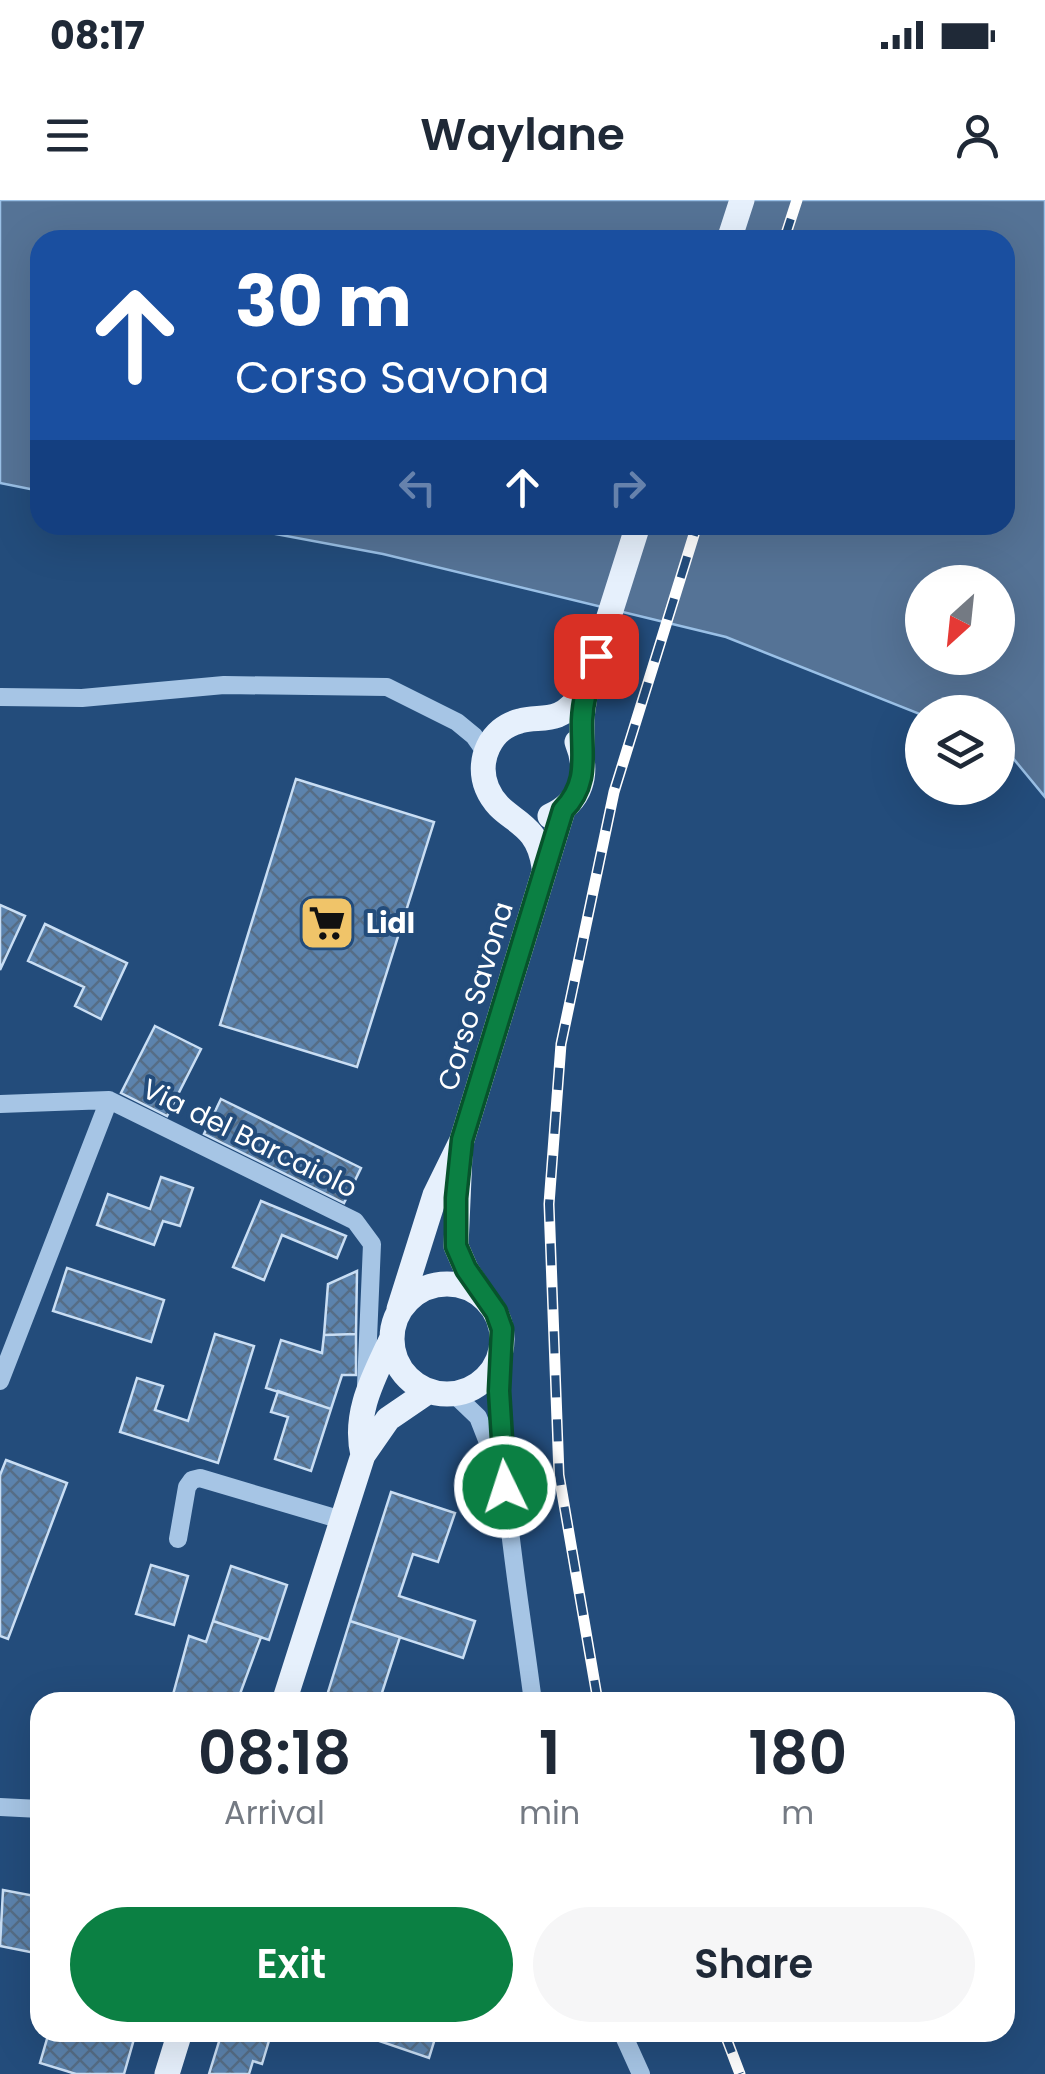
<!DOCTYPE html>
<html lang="en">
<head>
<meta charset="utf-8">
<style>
  :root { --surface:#fff; --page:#f6f6f7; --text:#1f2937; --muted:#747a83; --accent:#0b8043 }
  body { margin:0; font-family:Poppins,sans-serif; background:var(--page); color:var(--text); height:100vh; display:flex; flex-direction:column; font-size:38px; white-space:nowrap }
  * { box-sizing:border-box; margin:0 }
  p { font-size:32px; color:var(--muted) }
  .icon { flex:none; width:55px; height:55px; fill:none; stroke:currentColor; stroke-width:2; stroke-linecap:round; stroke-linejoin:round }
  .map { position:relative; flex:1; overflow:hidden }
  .side { position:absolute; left:30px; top:1492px; width:985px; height:350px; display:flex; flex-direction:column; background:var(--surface); border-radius:30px; box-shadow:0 10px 40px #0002 }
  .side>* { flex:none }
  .banner { position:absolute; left:30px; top:30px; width:985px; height:305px; border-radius:30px; box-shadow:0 10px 40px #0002; background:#1a4fa0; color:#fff; overflow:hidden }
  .needle { width:65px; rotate:207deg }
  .tools { position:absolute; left:905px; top:365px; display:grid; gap:20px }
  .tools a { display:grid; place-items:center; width:110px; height:110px; border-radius:50%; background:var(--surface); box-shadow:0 10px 40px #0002; font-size:50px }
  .pin { position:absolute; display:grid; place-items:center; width:85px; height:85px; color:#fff; margin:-42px; border-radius:20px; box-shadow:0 5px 15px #0006 }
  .me { position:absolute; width:110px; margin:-55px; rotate:356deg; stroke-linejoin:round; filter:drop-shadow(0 0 8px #0008) }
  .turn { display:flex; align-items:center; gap:35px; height:210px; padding:0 40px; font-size:45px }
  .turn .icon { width:130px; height:130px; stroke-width:2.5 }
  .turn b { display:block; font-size:70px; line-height:85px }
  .lanes { display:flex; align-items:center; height:95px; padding:0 40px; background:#0003; justify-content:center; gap:50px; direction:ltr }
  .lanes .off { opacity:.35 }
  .eta { display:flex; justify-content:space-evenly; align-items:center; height:170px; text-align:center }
  .eta b { font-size:60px; font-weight:600; line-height:70px }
  .action { display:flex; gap:20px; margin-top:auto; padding:20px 40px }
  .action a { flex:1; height:115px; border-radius:60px; background:var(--accent); color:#fff; font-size:40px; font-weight:600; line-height:115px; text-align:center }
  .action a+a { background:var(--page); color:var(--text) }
  .status { display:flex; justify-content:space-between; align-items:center; height:70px; padding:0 50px; background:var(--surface); direction:ltr }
  .status svg { height:28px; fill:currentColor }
  header { display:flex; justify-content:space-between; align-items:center; height:130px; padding:0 40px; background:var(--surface); font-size:45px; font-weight:600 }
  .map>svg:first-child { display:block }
  .water { fill:#557396; stroke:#9ac0e6; stroke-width:2.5; fill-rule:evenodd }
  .building { fill:url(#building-cross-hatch); stroke:#c9def4; stroke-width:2.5 }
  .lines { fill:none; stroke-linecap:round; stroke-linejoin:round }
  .minor { stroke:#a6c5e5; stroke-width:18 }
  .major { stroke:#e6f0fc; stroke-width:25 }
  .rail-casing { stroke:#fff; stroke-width:11 }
  .rail { stroke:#234c7b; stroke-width:8; stroke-dasharray:22; stroke-linecap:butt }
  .route-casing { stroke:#07532c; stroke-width:25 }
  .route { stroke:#0b8043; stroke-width:18 }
  .labels { text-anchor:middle; stroke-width:8; stroke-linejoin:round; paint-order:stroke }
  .poi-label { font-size:28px; font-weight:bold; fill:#fff; stroke:#234c7b; text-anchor:start }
  .street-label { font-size:28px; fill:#fff; stroke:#234c7b }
</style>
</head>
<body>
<div class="status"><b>08:17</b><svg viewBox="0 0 49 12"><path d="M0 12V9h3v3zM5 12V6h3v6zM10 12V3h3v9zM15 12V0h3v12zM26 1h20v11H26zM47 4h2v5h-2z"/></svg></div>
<header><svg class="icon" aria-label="menu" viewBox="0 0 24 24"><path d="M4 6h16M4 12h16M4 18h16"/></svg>Waylane<svg class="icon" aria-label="person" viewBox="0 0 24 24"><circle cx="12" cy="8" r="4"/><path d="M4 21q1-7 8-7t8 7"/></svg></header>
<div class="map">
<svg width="1045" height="1874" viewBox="0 0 1045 1874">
  <defs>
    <pattern id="building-cross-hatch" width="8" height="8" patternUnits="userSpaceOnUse" patternTransform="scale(2.5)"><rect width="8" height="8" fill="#5c83ad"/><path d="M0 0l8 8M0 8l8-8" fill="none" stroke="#566d86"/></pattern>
  </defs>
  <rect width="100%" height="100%" fill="#234c7b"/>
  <path class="water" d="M0,0H1045V597L998,540V512H922V515L726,437L383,354L227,325H1005V40H40V291L0,283ZM922,382H998V458H922Z"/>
  <path class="building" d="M296,579L434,622L357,867L220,825Z
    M0,705L25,716L0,770Z
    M45,724L127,763L101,819L75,806L84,787L28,761Z
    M155,826L201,849L167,916L121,893Z
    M221,899L361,968L344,1003L204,934Z
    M161,977L193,988L180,1026L163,1021L154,1045L97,1025L108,994L150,1009Z
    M261,1001L346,1036L337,1058L282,1035L264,1080L233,1067Z
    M67,1068L164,1100L151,1142L53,1111Z
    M357,1071L356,1134L324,1135L328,1084Z
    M215,1134L254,1146L218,1263L120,1232L137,1178L163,1186L155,1210L188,1221Z
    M356,1134V1175H342L331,1209L266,1188L281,1140L322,1153L324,1135Z
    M278,1191L331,1209L311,1271L275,1259L288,1217L271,1212Z
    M6,1260L67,1283L8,1439L0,1436V1275Z
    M391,1292L455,1313L438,1362L413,1354L399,1396L475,1421L463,1458L350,1421Z
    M151,1365L188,1376L174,1425L136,1414Z
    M231,1366L287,1385L269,1440L213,1421Z
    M213,1421L261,1437L237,1502H171L189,1436L206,1442Z
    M350,1421L400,1437L379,1502H325Z
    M3,1690L40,1697V1754L0,1746Z
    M49,1832H136L124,1874H76L40,1863Z
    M222,1832L271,1834L262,1864L253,1861L249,1874H209Z
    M353,1832H437L429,1858Z"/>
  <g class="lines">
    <path class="minor" d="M0,497L82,498L224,485L387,487L457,522L474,536L486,553
      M0,904L109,900L355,1021L372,1044L366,1186
      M502,1147C495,1266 518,1385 533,1502
      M0,1181L109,900
      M454,1194L478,1217L498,1268
      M178,1339L187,1287L192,1280L200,1278L345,1321
      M0,1607L40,1609
      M622,1832L641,1874"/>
    <path class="major" d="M729,40L742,0
      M582,555V517L586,489L638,325
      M550,616C581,602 590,574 577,542
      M544,667C537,616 502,624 487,588C476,561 490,528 520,521C532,517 545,520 558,515C570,510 578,500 586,489
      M460,955L456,1046L466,1069L484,1097
      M392 1139a55 55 0 1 1 110 0a55 55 0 1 1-110 0Z
      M399,1109L435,995L462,940L563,610
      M363,1255C353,1213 374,1177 391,1140
      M284,1502L363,1255L388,1219L429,1191
      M167,1874L180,1832"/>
    <g class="rail-casing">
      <path id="rail" d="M784,40L797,0
        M598,1502L559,1275L549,1004L561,844L614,592L697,325
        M724,1832L740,1874"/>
    </g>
    <use href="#rail" class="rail"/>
  </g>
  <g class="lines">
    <g class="route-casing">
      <path id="route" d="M505,1287L499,1191L502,1129L496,1112L466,1069L456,1046V998L462,940L563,610C590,583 581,555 582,520C583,497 590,477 596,456"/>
    </g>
    <use href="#route" class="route"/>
  </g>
  <defs>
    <g id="supermarket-square" transform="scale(2.875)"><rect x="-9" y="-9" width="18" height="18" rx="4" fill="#f0c469" stroke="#234c7b"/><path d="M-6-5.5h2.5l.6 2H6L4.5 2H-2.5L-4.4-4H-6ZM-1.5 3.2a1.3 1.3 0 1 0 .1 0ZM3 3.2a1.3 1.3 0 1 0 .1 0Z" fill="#111"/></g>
  </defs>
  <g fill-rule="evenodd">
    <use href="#supermarket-square" x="327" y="723"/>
  </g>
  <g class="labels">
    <g class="poi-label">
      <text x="366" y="733">Lidl</text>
    </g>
    <g class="street-label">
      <text transform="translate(475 796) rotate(-73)" y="10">Corso Savona</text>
      <text transform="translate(250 938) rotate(26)" y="10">Via del Barcaiolo</text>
    </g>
  </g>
</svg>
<div class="tools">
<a><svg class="needle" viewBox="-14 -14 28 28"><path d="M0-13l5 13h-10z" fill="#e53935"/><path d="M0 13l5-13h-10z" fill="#747a83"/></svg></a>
<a><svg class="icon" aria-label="layers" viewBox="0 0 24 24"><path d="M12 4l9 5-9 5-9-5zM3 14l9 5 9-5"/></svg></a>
</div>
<div class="pin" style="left:596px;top:456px;background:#d93025"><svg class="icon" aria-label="arrive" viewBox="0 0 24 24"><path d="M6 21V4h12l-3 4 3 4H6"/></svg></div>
<svg class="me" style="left:505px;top:1287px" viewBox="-20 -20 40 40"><circle r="17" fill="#0b8043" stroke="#fff" stroke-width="3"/><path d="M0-11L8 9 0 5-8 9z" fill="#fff"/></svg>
<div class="banner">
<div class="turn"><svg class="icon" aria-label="ahead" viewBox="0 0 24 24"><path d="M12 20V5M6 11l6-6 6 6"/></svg><div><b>30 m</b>Corso Savona</div></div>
<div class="lanes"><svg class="icon off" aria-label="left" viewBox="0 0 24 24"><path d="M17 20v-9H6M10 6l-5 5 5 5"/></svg><svg class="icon" aria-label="ahead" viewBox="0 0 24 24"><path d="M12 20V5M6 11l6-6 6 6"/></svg><svg class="icon off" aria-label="right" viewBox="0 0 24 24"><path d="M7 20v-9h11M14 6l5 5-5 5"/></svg></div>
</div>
<section class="side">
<div class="eta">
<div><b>08:18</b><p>Arrival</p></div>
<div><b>1</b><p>min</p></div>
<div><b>180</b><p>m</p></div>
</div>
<div class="action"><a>Exit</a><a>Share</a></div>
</section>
</div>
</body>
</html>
